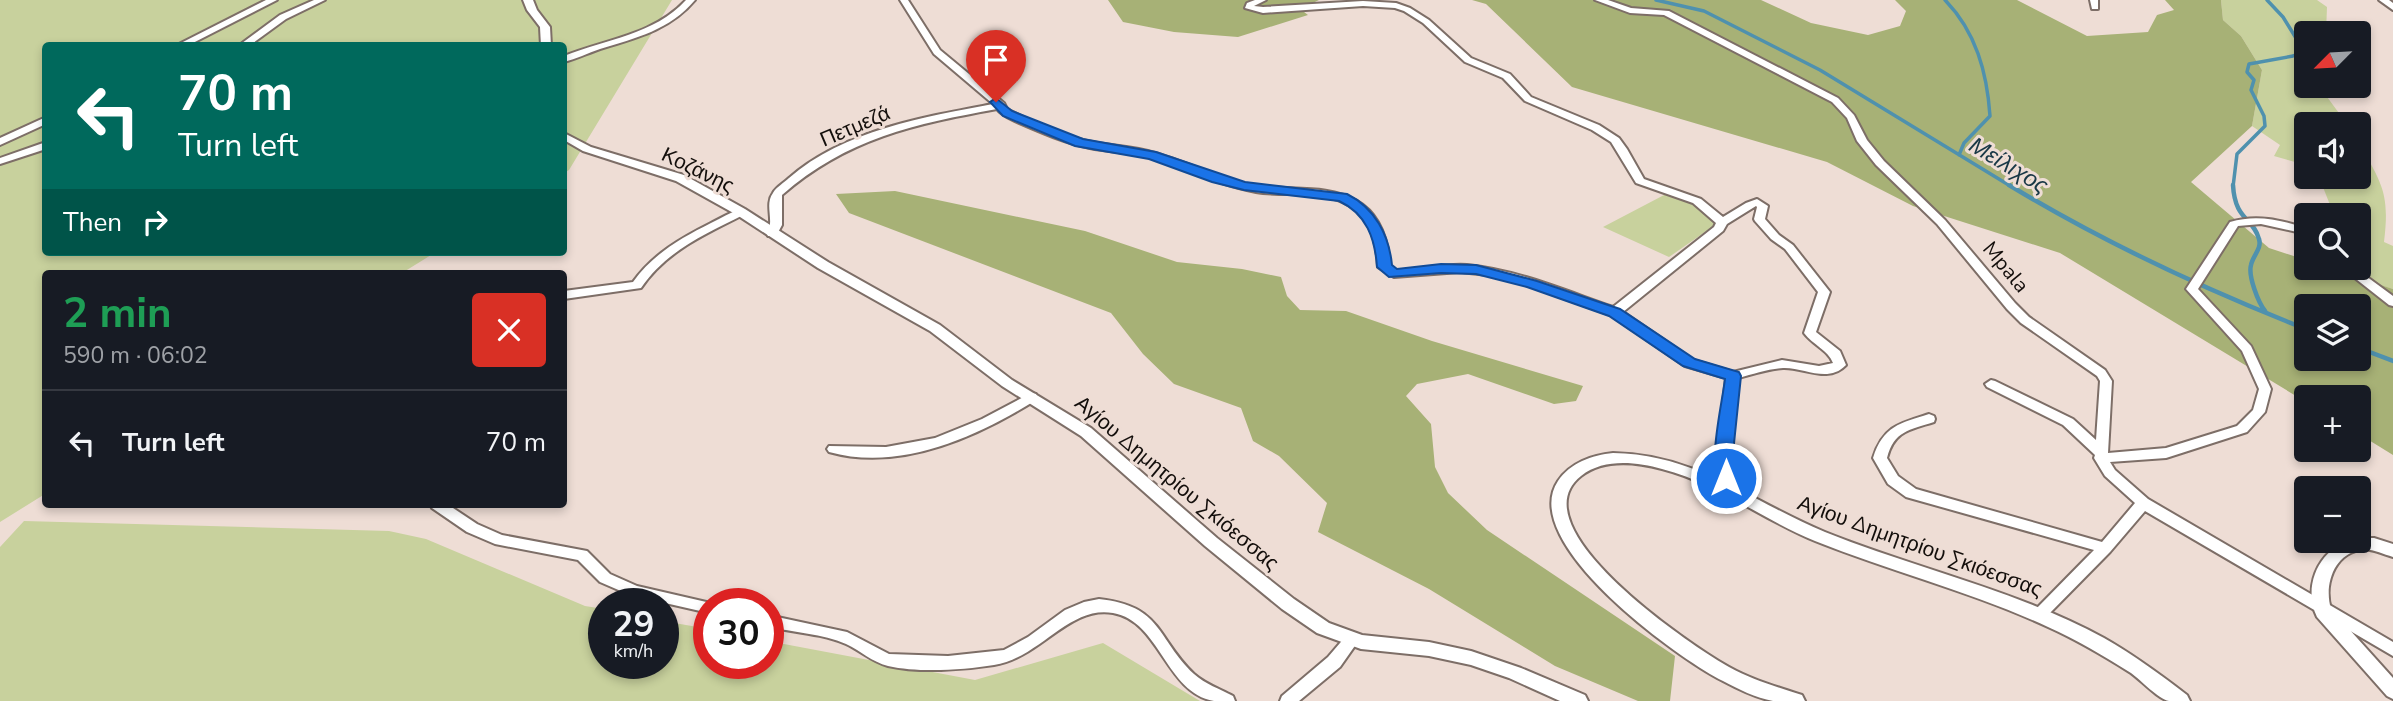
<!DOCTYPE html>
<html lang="en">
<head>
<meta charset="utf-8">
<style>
  :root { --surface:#171b24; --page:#20242c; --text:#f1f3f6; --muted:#9ea1a6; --line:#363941 }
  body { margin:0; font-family:"Nunito Sans",sans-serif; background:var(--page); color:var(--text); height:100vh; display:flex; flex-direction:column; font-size:26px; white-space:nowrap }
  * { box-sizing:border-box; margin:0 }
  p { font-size:23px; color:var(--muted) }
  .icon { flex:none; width:38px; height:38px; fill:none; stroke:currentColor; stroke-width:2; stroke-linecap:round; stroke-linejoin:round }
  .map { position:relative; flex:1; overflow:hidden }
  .sheet { position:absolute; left:42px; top:270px; width:525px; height:238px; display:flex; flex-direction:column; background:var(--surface); border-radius:7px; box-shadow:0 4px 10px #0003 }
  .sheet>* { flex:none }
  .banner { position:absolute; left:42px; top:42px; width:525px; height:214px; border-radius:7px; box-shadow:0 4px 10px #0003; background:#00695c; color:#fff; overflow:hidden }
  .needle { width:46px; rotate:246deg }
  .buttons { position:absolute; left:2294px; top:21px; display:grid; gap:14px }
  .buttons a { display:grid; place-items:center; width:77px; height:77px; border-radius:7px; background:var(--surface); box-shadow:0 4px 10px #0003; font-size:35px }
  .speed { position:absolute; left:588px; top:588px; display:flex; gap:14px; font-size:35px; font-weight:700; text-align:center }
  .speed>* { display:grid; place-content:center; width:91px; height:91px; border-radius:50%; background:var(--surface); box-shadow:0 4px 10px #0003; line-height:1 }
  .speed small { font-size:18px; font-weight:400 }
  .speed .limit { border:10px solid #d22; background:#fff; color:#111 }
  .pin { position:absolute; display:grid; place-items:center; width:60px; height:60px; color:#fff; margin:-72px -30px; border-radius:50% 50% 50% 0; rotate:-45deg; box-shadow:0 0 7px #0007 }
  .pin .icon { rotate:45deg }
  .me { position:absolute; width:77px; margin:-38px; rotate:0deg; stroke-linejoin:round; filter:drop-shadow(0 0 5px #0008) }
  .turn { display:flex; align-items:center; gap:24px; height:147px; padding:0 21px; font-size:32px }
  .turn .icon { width:91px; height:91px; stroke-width:2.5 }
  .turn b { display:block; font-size:49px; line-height:60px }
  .then { display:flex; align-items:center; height:66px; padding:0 21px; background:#0003; gap:14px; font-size:26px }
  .round { display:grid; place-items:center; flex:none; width:74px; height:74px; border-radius:7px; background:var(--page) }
  .summary { display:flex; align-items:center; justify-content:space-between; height:119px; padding:0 21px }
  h1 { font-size:42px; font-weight:700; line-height:52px; color:#1e9e55 }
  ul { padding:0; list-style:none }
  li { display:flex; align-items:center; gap:21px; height:105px; padding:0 21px; border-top:2px solid var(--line) }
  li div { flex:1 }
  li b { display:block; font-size:26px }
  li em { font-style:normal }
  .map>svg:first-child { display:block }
  .green { fill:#c8d19d }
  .forest { fill:#a7b176; fill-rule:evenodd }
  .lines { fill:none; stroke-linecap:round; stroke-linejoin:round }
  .stream-far1 { stroke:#4f91ae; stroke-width:3.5 }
  .stream { stroke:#4f91ae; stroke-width:4.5 }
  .minor-casing { stroke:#7d6e67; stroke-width:4 }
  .tertiary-casing { stroke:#7d6e67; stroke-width:4 }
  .minor { fill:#fff; fill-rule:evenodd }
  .tertiary { fill:#fff; fill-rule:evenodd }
  .route { fill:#1a73e8; stroke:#114b97; stroke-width:2 }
  .labels { text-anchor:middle; stroke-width:6; stroke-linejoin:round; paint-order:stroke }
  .street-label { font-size:21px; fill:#130e0b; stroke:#eeddd5 }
  .water-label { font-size:23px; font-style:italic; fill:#193846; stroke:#eeddd5 }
</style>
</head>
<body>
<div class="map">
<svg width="2393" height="701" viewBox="0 0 2393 701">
  <rect width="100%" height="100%" fill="#eeddd5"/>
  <path class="green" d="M0,0H672L569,170L564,173V46H46V252H436L402,273H46L45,494L0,522Z
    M2221,0H2317L2327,7L2326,33H2306V86H2319L2347,124H2306V165L2274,156L2280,145L2252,126L2262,70L2241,36L2223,20Z
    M2359,143C2382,184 2390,193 2384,242L2393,246V289L2367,281L2353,268H2359V215H2334L2319,177H2359Z
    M1666,194L1691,200L1718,223L1669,257L1603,227Z
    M24,521L389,531L426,539L585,606L604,609V663H663V621L709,629V663H768V641L975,680L1103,643L1200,701H0V547Z"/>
  <path class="forest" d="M1108,0H1319L1300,9L1308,15L1238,37L1174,32L1123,22Z
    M1472,0H1761L1811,23L1868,35L1900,26L1906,11L1895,0H2017L2087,36L2148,32L2157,15L2174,10L2165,0H2221L2223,20L2241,36L2262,70L2252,126L2191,182L2269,248L2306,260V268H2329L2393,289V455L2359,434V397H2306V402L2060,253L1913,206L1827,162L1572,87L1486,4ZM2306,306H2359V359H2306Z
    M895,191L1085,231L1177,262L1242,269L1281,277L1287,296L1300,310L1346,311L1432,341L1583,386L1576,401L1554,404L1468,374L1417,384L1406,396L1431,424L1435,467L1448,493L1487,530L1675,656L1670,701H1638L1555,666L1429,589L1318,532L1327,503L1279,456L1253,441L1241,408L1174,384L1143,354L1111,313L849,213L836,194Z"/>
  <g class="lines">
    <path class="stream-far1" d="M1656,0L1704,11L1820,70L2012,187
      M1945,0C1976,32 1987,72 1990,116L1964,143L1959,155
      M2233,187L2237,154L2265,126L2264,116L2251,90L2254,80L2247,72L2249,64L2293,56L2304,51L2283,17L2267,0"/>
    <path class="stream" d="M2009,185C2103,242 2204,289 2306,329
      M2233,185C2235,221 2253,217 2259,239C2262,249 2253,255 2251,265C2248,276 2258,302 2265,311
      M2359,348L2393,361"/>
    <g class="minor-casing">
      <path id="minor" d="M266,0H277L187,46H175Z
        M314,0H325L286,19L249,46H238L280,15Z
        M686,0H695C670,30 636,38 600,49C588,53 576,59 564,62V56C606,39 654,35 686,0Z
        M900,0H908L940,50L1004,103L1007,109C1032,122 1059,135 1087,141C1110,146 1133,146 1155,153C1190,163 1222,180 1257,186C1290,191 1328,184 1357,201C1380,214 1388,241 1390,266L1397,271C1420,271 1443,263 1467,265C1518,270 1566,291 1613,307L1714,227L1716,223L1693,203L1636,183L1611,142L1592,130L1525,101L1503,78L1465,62L1423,23L1404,11L1395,8L1363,6L1263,13L1245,8L1247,3L1255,0H1266L1254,6L1263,7L1363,1L1396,3L1410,8L1429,20L1471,58L1510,74L1531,97L1599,125L1619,138L1627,149L1644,179L1701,199L1723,217L1746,203L1757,199L1768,206L1765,219L1779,235L1793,245L1830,292L1816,332L1840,351L1846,365C1828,384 1804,367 1783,368C1768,369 1753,374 1739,378L1731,453L1735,491L1733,495H1723L1721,491L1717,453L1726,378L1685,366L1611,315L1521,283L1488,275L1460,272L1394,277L1378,267C1377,244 1371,219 1350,206C1323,189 1286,197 1256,192C1218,185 1184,168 1148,157C1129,152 1109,152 1090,148C1065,143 1042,133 1019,123C1011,119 1002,116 997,109C915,124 847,138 782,195V225L776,236H768L767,234C775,221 764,205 773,193C776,187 784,183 789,178C844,130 924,117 993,104L934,54ZM1756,206L1757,207L1754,219L1755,221L1771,239L1785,249L1818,292L1804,333C1813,345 1828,350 1833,363L1819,366L1782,360L1733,372L1693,360L1623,312L1723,231L1727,224Z
        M1595,0H1608L1631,8L1669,11L1838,98L1854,115L1867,140L1884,161L1945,220L2015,303L2029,317L2105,370L2112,381L2108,453L2166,448L2237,426L2253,410L2259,389L2242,351L2186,289L2230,222C2257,214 2280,220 2306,228V234L2261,224L2238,226L2198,289L2251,346L2271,389L2265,412L2247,432L2166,458L2110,462L2115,470L2148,499L2393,642V656L2145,511L2110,552L2045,618L2040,620L2035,618L2032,614L2035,610L2094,550L1906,497L1888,484L1873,458C1883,426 1900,423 1929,414L1934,416L1935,419L1934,422C1909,430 1894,431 1887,458L1898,476L1916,489L2102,542L2135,503L2105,476L2094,458L2095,455L2063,425L1987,387L1985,384L1991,380L1995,381L2073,419L2096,440L2100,381L2097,376L2021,323L2007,309L1937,224L1876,165L1857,141L1847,118L1832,102L1664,15L1630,13Z
        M2090,0H2098V9H2092Z
        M2379,0H2389L2393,3V10Z
        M46,117V124L0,145V138Z
        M46,142V149L0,164V158Z
        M741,209L746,212L745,214C706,234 667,250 641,288L564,299V291L633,282C653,254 681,238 711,223C721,218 731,212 741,209Z
        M2342,268H2355L2393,296V306L2389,305Z
        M1031,393L1036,394L1037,397L1036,400C977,437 900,472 829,452L827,449L829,446L886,447L935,438L982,419Z
        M430,504H447L477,524L502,535L587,551L610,574L637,586L715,604H709V613L630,595L600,582L578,560L495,544L467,532L432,508Z
        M1099,599C1163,606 1156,638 1194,674C1205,684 1220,689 1233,696L1235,701C1228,701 1220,701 1214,701C1166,693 1160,621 1113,613C1069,605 1040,658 994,665C963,670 919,673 888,666C872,662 861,651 846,644C823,634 793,632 768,627V615L847,632L889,654L948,656L1004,650L1028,637L1065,610L1084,602Z
        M1351,634L1356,636L1359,640L1340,667L1299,701H1280L1282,696L1328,657L1346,636Z"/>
    </g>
    <g class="tertiary-casing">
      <path id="tertiary" d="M523,0H533L537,10L550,27L551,46H541L540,27L527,10Z
        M564,133L591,147L684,175L745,209L828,262L940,325L1012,380L1091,428L1217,538L1294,599L1329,623L1362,635L1429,642L1471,651L1521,668L1585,695L1588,701H1560L1509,678L1471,665L1429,656L1361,649L1317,633L1282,609L1205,546L1081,436L1002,386L930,331L818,268L737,215L676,181L583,151L564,140Z
        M1613,453C1696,454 1752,502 1825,532C1917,569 2016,590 2104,638C2134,655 2161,675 2187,695L2190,701C2184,701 2175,701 2169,701C2158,699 2141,680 2131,673C2104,656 2077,640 2048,627C1973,592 1892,572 1815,541C1763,520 1717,483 1662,469C1636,462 1604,458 1581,476C1516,527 1690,645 1729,667C1752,680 1778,687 1802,695L1805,701C1795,701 1783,701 1773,701C1756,698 1738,689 1723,681C1677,658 1517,542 1558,481C1570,463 1592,455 1613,453Z
        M2359,538H2374L2393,544V557C2382,554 2372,548 2360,550C2333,555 2324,586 2331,609L2393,678V699L2387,696L2317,617C2301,585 2322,541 2359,541Z"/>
    </g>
    <use href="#minor" class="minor"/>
    <use href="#tertiary" class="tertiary"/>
  </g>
  <path class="route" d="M996,98L1012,111L1083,139L1156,152L1245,182L1347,194C1375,208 1389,235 1392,265L1397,269L1441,264L1476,265L1537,281L1620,309L1695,359L1739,372L1741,376L1733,453L1735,478L1732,483H1719C1708,461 1722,404 1725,379L1683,366L1609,316L1527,287L1476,274L1441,273L1389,277L1377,267C1375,239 1367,214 1339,201L1244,190L1212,182L1149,159L1075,146L1003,116L990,102Z"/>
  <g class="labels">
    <g class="street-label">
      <text transform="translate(855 126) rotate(-23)" y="7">Πετμεζά</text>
      <text transform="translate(698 170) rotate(26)" y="7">Κοζάνης</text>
      <text transform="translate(2006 267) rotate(50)" y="7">Mpala</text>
      <text transform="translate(1177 483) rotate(40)" y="7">Αγίου Δημητρίου Σκιόεσσας</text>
      <text transform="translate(1920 546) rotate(20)" y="7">Αγίου Δημητρίου Σκιόεσσας</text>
    </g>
    <g class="water-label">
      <text transform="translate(2009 165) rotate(31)" y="8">Μείλιχος</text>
    </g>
  </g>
</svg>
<div class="buttons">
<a><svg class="needle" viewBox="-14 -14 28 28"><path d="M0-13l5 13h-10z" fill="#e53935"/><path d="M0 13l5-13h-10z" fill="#9ea1a6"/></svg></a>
<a><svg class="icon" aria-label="sound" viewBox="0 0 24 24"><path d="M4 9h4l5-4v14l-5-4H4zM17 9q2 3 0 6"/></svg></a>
<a><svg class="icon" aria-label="search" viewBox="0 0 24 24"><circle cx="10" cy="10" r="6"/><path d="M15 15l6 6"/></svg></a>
<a><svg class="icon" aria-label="layers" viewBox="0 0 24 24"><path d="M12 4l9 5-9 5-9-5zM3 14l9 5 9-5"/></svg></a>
<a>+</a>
<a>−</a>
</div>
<div class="speed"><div>29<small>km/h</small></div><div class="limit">30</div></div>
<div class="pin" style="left:996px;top:102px;background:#d93025"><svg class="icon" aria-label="arrive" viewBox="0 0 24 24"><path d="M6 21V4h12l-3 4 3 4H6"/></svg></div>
<svg class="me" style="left:1726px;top:478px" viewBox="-20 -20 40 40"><circle r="17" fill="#1a73e8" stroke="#fff" stroke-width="3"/><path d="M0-11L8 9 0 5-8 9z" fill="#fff"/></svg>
<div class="banner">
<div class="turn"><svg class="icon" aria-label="left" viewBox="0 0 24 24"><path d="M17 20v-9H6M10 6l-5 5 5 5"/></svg><div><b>70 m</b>Turn left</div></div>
<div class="then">Then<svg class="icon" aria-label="right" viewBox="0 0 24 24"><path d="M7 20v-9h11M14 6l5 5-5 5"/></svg></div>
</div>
<section class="sheet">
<div class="summary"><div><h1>2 min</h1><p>590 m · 06:02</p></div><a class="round" style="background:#d93025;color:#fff"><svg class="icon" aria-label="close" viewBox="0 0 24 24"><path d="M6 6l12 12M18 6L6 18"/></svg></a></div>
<ul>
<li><svg class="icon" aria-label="left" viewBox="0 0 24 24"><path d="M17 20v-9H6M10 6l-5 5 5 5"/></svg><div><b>Turn left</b></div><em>70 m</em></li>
</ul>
</section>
</div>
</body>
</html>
